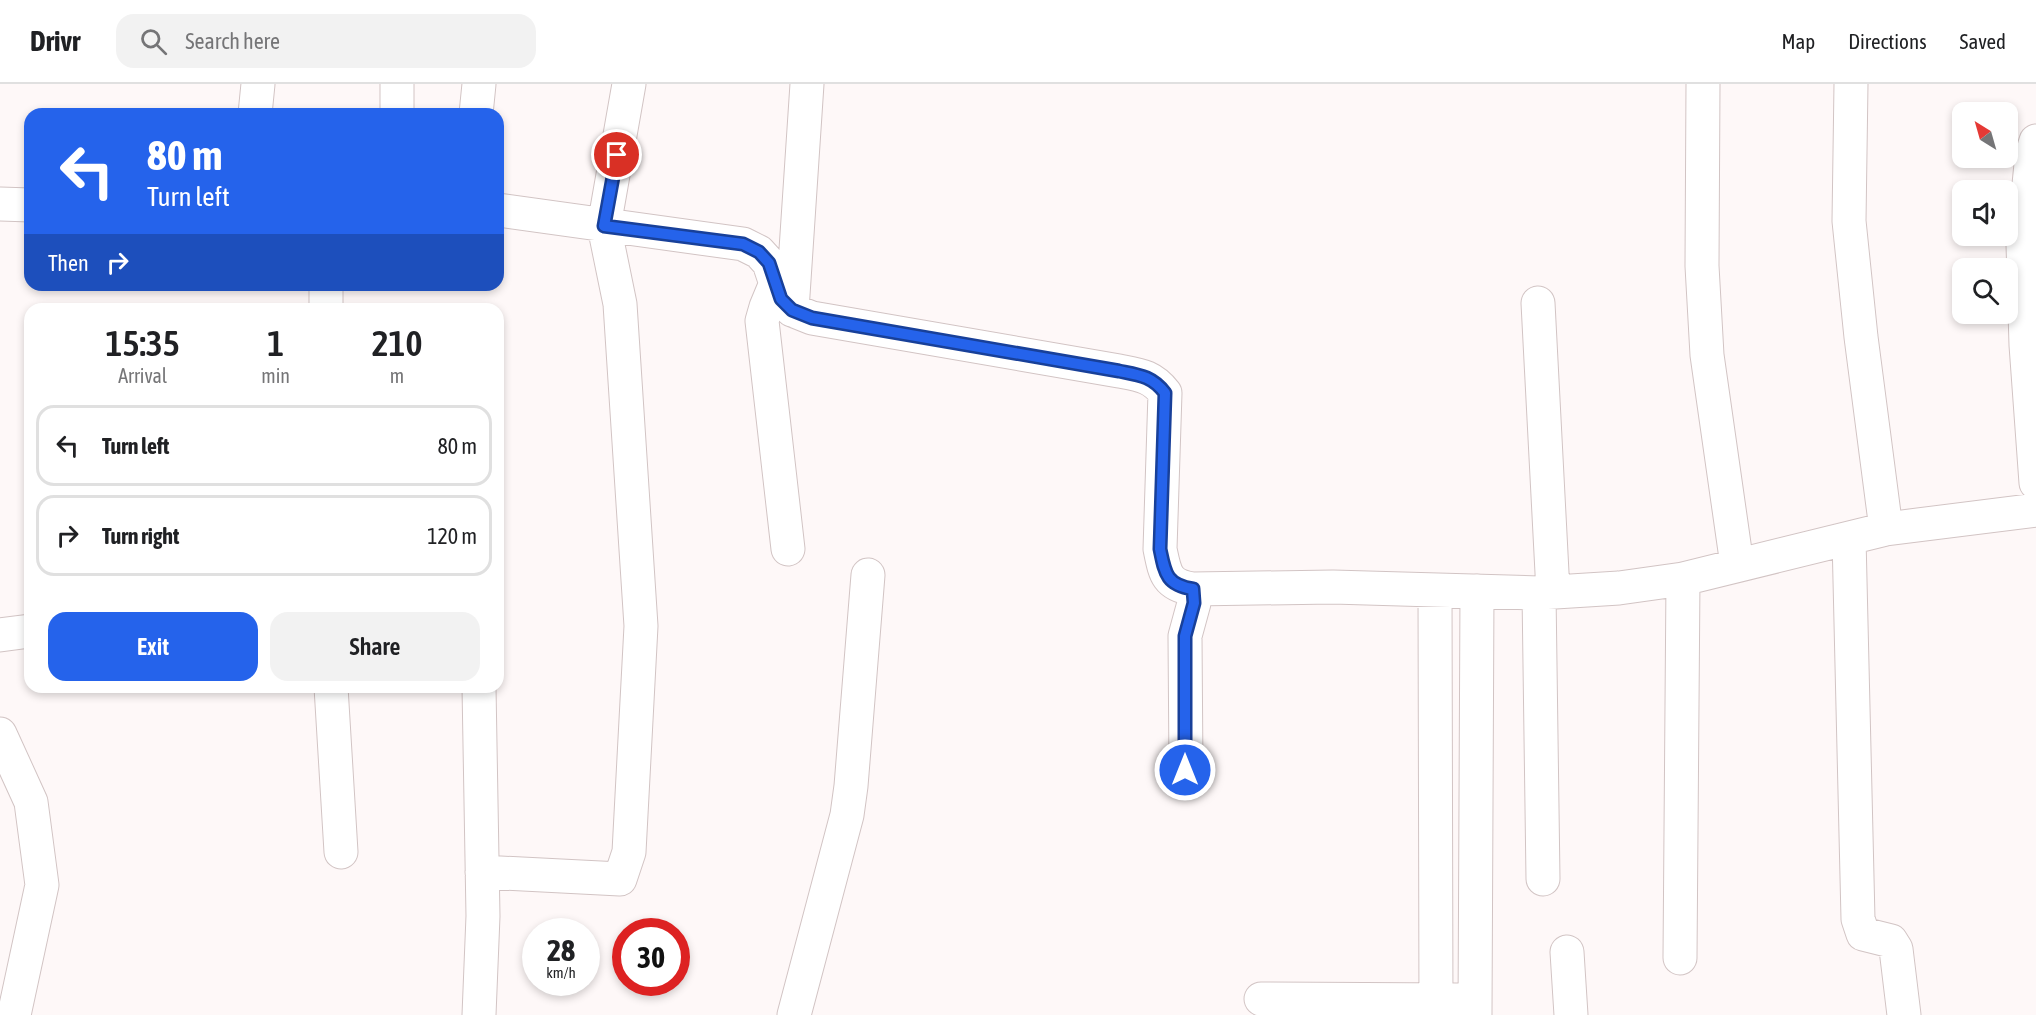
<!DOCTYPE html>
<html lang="en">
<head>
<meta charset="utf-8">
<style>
  :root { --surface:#fff; --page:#f2f2f2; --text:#202124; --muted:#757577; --line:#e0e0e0; --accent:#2563eb }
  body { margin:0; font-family:"Asap Condensed",sans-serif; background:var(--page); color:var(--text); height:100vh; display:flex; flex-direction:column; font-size:22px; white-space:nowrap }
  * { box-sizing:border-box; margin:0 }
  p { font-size:20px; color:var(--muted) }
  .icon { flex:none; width:33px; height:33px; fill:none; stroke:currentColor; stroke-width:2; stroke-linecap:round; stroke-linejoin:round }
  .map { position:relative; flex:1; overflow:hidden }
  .sheet { position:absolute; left:24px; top:219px; width:480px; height:390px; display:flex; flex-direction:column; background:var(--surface); border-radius:18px; box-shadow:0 3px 9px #0003 }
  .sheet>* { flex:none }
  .hud { position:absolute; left:24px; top:24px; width:480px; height:183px; border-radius:18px; box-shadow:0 3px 9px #0003; background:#2563eb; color:#fff; overflow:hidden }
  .needle { width:39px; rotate:323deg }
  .tools { position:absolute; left:1952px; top:18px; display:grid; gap:12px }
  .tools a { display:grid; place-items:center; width:66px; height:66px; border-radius:12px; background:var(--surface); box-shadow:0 3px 9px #0003; font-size:30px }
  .speed { position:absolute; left:522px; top:834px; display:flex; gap:12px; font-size:30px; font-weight:700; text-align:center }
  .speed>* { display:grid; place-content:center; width:78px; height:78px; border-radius:50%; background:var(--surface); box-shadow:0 3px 9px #0003; line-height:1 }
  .speed small { font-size:15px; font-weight:400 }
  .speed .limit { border:9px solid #d22; background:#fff; color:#111 }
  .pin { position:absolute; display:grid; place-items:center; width:51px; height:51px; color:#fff; margin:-26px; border:3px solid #fff; border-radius:50%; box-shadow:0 2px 6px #0007 }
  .me { position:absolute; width:66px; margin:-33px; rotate:0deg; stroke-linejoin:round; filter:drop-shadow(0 0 4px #0008) }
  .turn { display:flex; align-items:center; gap:21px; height:126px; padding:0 24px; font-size:27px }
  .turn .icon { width:78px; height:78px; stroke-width:2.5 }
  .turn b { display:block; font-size:42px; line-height:51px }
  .then { display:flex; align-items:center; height:57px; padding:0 24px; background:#0003; gap:12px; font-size:22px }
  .eta { display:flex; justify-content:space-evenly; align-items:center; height:102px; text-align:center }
  .eta b { font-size:36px; font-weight:600; line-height:42px }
  .action { display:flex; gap:12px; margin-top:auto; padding:12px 24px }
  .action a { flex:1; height:69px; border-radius:18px; background:var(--accent); color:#fff; font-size:24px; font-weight:600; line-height:69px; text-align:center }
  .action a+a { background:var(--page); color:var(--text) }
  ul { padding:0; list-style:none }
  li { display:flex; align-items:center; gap:18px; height:81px; margin:0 12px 9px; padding:0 12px; border:3px solid var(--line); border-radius:18px }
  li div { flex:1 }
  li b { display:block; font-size:22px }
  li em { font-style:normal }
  header { display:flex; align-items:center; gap:36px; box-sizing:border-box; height:84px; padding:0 30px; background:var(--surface); border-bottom:2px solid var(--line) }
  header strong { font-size:28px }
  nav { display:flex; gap:33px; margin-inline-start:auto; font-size:21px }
  .search { width:420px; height:54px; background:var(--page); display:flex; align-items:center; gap:15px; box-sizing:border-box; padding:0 21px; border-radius:18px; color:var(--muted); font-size:22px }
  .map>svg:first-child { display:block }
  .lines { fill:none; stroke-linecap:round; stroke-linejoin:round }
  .minor-casing { stroke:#d2c4c4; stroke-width:35 }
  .minor { stroke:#fff; stroke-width:33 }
  .route-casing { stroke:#184099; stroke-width:15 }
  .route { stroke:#2563eb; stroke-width:10 }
</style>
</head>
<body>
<header>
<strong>Drivr</strong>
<div class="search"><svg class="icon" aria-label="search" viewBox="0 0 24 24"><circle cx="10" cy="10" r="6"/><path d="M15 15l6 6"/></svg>Search here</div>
<nav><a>Map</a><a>Directions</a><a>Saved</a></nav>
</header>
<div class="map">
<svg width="2036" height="931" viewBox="0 0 2036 931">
  <rect width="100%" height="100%" fill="#fef8f8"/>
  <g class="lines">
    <g class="minor-casing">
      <path id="minor" d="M1703,0L1702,182L1707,271L1737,481
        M1851,0L1849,137L1861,253L1886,445
        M255,30L258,0
        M397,30V0
        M476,30L479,0
        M2036,57L2032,70L2023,161L2026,261L2036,399
        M0,120L30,121
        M498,126L743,160L759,168L769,179L781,215L792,226L812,234L1119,287C1140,291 1152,292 1165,309L1160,465C1165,489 1166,501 1193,505L1333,503L1539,509L1619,504L1683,495L1886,445L2036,426
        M776,199L766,223L762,237L788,465
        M326,201V225
        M1538,219L1553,508
        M792,226L807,0
        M1849,454L1858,835L1863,850L1891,857L1896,865L1904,931
        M1435,506L1436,931
        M1539,509L1543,795
        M0,551L30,547
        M331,603L341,768
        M479,603L483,832L479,931
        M0,650L31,718L42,801L14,931
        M1186,686L1185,552L1194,519L1193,505
        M482,788L620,795L629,768L641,542L620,220L604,142L629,0
        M1567,868L1571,931
        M1680,874L1683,495
        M1261,915L1458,916
        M794,931L847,731L851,702L868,491
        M1475,931L1477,507"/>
    </g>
    <use href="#minor" class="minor"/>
  </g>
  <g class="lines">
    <g class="route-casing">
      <path id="route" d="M617,71L604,142L743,160L759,168L769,179L781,215L792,226L812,234L1119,287C1139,291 1152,292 1165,309L1160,465C1165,489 1166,501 1193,505L1194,519L1185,552V686"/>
    </g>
    <use href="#route" class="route"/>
  </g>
</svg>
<div class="tools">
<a><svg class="needle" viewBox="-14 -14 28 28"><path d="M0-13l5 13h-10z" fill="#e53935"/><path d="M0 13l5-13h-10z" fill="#757577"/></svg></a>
<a><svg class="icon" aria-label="sound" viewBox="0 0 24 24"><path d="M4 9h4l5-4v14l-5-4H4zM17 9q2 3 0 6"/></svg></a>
<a><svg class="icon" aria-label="search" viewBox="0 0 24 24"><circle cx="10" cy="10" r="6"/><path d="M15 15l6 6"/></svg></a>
</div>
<div class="speed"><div>28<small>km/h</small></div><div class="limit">30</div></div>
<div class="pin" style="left:617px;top:71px;background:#d93025"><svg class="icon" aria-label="arrive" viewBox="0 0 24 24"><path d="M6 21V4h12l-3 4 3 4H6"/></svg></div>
<svg class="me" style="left:1185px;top:686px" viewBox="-20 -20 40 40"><circle r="17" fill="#2563eb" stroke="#fff" stroke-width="3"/><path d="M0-11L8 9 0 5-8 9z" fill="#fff"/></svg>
<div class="hud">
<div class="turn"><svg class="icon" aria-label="left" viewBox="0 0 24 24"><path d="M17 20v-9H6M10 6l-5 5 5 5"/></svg><div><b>80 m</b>Turn left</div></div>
<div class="then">Then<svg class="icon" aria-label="right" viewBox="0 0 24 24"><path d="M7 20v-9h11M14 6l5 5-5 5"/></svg></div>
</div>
<section class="sheet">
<div class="eta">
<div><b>15:35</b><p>Arrival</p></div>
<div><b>1</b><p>min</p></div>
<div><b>210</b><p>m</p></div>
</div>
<ul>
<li><svg class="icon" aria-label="left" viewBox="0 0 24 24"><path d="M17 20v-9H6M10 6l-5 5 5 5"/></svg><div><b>Turn left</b></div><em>80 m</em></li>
<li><svg class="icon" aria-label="right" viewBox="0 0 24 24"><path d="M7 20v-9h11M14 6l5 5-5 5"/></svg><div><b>Turn right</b></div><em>120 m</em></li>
</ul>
<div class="action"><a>Exit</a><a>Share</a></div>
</section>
</div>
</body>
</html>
